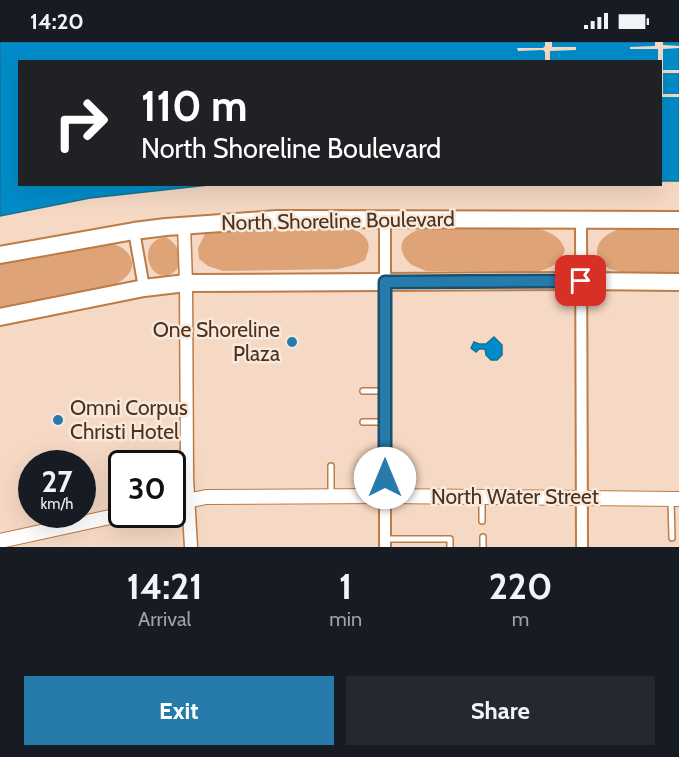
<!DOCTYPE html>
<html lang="en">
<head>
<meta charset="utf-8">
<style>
  :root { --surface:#171b24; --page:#242831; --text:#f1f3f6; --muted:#9ea1a6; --accent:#267bab }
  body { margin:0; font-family:Cabin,sans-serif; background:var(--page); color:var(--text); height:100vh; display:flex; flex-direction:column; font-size:22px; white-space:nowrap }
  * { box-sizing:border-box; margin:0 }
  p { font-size:20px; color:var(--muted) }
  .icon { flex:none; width:33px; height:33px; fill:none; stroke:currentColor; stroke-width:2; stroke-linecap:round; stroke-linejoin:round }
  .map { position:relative; height:505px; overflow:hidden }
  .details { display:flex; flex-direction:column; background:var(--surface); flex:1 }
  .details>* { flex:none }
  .hud { position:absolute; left:18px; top:18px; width:644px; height:126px; border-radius:0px; box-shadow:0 6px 24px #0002; background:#202124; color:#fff; overflow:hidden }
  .speed { position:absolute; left:18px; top:408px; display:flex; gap:12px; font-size:30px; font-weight:700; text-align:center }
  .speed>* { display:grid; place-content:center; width:78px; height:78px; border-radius:50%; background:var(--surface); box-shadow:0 6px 24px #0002; line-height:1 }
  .speed small { font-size:15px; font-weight:400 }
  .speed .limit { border:3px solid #111; border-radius:9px; background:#fff; color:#111 }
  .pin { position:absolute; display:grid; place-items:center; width:51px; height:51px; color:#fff; margin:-26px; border-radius:12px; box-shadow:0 3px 9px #0006 }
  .me { position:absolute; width:66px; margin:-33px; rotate:0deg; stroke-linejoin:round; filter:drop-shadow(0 0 4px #0008) }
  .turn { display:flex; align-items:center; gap:21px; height:126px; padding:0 24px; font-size:27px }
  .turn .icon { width:78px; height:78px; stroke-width:2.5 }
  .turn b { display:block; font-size:42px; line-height:51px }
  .eta { display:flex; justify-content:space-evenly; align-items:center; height:102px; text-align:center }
  .eta b { font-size:36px; font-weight:700; line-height:42px }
  .primary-button { display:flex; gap:12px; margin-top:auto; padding:12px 24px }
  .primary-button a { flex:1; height:69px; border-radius:0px; background:var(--accent); color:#fff; font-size:24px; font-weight:700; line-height:69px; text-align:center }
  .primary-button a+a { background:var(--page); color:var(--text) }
  .status { display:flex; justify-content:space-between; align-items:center; height:42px; padding:0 30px; background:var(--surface); direction:ltr }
  .status svg { height:16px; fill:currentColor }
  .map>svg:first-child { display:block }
  .green { fill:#dea376 }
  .water { fill:#008cc9; stroke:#177194; stroke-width:1.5 }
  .pier { fill:#f6d9c4 }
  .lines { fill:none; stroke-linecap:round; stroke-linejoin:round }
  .service-casing { stroke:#bd7b45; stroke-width:8 }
  .minor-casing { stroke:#bd7b45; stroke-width:14 }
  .tertiary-casing { stroke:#bd7b45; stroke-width:15 }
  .secondary-casing { stroke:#bd7b45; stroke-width:16 }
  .primary-casing { stroke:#bd7b45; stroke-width:20 }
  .service { stroke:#fff; stroke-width:5 }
  .minor { stroke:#fff; stroke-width:10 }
  .tertiary { stroke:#fff; stroke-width:12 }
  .secondary { stroke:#fff; stroke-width:14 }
  .primary { stroke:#fff; stroke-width:16 }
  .route-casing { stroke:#19506f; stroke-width:15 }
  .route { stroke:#267bab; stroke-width:10 }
  .poi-dot { fill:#267bab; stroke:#f8e9df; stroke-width:2 }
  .labels { text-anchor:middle; stroke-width:5; stroke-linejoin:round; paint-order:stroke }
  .street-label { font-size:21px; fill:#4d311a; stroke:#f8e9df }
  .poi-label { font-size:21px; fill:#4d311a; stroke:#f8e9df; text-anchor:end }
</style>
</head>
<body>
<div class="status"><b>14:20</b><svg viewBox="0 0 49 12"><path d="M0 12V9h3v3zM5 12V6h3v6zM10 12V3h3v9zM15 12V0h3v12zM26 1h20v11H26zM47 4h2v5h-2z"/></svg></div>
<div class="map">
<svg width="679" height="505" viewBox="0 0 679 505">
  <rect width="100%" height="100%" fill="#f6d9c4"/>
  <path class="green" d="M279,183C300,183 358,176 368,200C370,206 367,212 365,218L355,223L338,227L223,229L208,224L199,217L198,206L205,192L218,188Z
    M426,185L536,186C549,190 561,194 565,208C560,222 550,227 536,230L426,229C422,227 416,225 412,223C404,217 398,206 404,197C409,191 419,187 426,185Z
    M623,185L679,186V232C660,231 596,239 597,209C598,195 612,190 623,185Z
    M166,195C178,202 188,219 174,230C151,247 133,199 166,195Z
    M102,202C106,202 112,202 116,203C128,207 136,219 130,230C125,237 118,241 111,245L0,267V221Z"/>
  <path class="water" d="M0,0H679V139H660V20H20V142L209,143L90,156L0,174Z
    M494,295L502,303V313L497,318H491L486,313L485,307H479L476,310L471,306L474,300L479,302H486Z"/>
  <path class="pier" d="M545,0H552V5H576V8L550,9V20L545,19V10L543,8L518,9L517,6H543L545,4Z
    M655,0H663V3L679,4V6L663,7V28H679V31H663V52H679V55H660V20L658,19V7H630V5L655,4Z"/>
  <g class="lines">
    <g class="service-casing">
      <path id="service" d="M363,349H385
        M363,380H385
        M331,424V452
        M482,457V479
        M671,458L672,496
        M58,472L61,484
        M483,495V505
        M385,497H450V505"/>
    </g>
    <g class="minor-casing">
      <path id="minor" d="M385,177V505
        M581,177L582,505
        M134,189L144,246"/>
    </g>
    <g class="tertiary-casing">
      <path id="tertiary" d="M184,183L186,241L187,436L191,505"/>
    </g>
    <g class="secondary-casing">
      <path id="secondary" d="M172,462L206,455L385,454L679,457
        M0,499L124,472"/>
    </g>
    <g class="primary-casing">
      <path id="primary" d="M0,213L134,189L166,185L277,177L679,178
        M0,275L144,246L186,241L581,239L679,240"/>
    </g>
    <use href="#service" class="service"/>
    <use href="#minor" class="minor"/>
    <use href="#tertiary" class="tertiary"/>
    <use href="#secondary" class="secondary"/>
    <use href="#primary" class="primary"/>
  </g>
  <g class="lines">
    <g class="route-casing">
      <path id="route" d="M385,436V240L581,239"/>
    </g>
    <use href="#route" class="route"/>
  </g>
  <g class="poi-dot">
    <circle cx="292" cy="300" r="6"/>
    <circle cx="58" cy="378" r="6"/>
  </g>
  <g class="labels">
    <g class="street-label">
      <text transform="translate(338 179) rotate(-1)" y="7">North Shoreline Boulevard</text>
      <text x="515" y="462">North Water Street</text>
    </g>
    <g class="poi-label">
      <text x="280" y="295">One Shoreline<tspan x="280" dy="24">Plaza</tspan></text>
      <text x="70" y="373" text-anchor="start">Omni Corpus<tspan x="70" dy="24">Christi Hotel</tspan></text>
    </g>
  </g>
</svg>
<div class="speed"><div>27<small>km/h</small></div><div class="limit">30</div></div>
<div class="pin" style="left:581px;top:239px;background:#d93025"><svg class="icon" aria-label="arrive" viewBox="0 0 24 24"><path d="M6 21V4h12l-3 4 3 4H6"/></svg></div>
<svg class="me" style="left:385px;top:436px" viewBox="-20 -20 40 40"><circle r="19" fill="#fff"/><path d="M0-13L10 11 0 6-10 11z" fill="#267bab"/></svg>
<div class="hud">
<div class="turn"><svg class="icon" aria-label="right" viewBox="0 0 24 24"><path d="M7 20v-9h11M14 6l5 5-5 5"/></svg><div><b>110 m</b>North Shoreline Boulevard</div></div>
</div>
</div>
<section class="details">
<div class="eta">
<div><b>14:21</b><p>Arrival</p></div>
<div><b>1</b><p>min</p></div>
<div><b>220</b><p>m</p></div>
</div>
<div class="primary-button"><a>Exit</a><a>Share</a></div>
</section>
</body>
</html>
